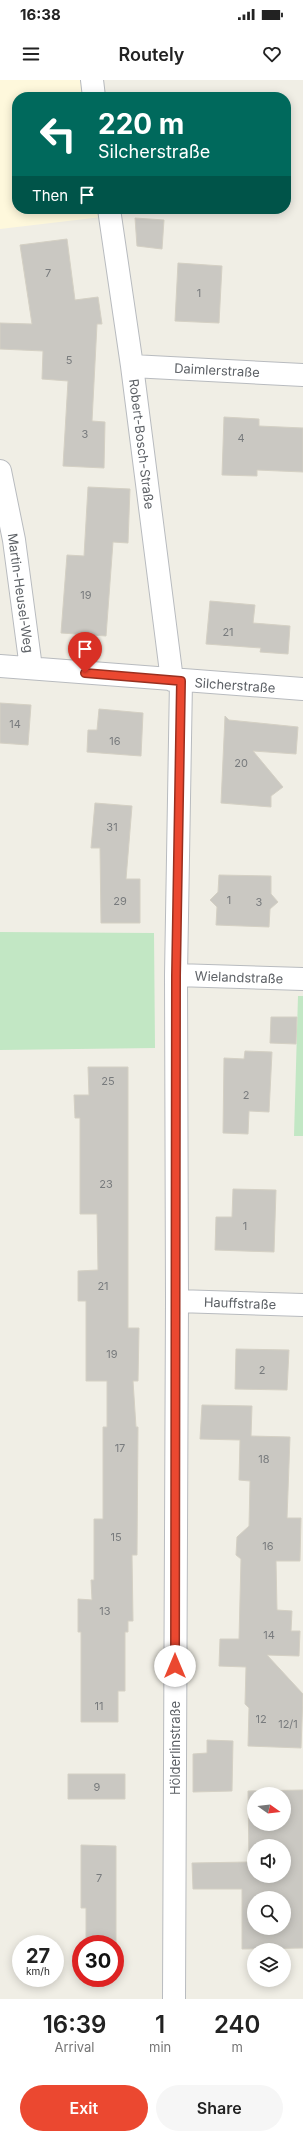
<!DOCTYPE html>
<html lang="en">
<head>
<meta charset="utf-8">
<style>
  :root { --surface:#fff; --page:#f6f6f6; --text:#222; --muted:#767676; --accent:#eb4830 }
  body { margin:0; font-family:Inter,sans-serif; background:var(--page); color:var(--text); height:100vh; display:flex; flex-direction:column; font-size:15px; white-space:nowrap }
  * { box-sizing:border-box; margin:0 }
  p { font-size:13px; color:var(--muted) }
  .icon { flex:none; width:22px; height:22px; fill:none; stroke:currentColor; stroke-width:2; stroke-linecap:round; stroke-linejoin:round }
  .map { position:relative; height:1919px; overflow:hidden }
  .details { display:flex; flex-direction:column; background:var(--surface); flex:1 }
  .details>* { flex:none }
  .guide { position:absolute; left:12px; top:12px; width:279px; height:122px; border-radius:16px; box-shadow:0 2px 10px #0003; background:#00695c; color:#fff; overflow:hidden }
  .needle { width:26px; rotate:104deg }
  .buttons { position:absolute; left:247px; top:1707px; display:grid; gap:8px }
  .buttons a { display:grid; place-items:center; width:44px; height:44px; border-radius:50%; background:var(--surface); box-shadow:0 2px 10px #0003; font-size:20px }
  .speed { position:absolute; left:12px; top:1855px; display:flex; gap:8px; font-size:20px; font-weight:700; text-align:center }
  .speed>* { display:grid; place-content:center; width:52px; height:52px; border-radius:50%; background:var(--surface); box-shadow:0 2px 10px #0003; line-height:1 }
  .speed small { font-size:10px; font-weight:400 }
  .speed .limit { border:6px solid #d22; background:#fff; color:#111 }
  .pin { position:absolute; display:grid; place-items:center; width:34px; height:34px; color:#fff; margin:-41px -17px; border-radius:50% 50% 50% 0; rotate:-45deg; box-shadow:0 0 4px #0007 }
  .pin .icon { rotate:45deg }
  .me { position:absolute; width:44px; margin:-22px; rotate:0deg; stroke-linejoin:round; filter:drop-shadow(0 0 3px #0008) }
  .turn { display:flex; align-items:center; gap:14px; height:84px; padding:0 20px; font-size:18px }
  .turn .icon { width:52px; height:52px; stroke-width:2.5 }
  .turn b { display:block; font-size:28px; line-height:34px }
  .then { display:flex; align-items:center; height:38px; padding:0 20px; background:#0003; gap:8px; font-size:15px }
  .eta { display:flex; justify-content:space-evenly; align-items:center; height:68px; text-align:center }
  .eta b { font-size:24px; font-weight:600; line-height:28px }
  .action { display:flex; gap:8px; margin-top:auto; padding:8px 20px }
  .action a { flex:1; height:46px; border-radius:24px; background:var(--accent); color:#fff; font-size:16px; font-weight:600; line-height:46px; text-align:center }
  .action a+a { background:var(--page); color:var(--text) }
  .status { display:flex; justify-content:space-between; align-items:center; height:28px; padding:0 20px; background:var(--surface); direction:ltr }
  .status svg { height:11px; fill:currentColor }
  header { display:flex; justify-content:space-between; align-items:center; height:52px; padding:0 20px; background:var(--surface); font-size:18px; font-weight:600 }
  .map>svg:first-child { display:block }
  .commercial { fill:#fef8dc }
  .green { fill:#c2e7c4 }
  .building { fill:#cac8c2; stroke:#d4d0c4; fill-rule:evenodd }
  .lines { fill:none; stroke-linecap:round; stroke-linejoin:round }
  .minor-casing { stroke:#b8bbbf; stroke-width:24 }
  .minor { stroke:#fff; stroke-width:22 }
  .route-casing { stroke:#992f1f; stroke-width:10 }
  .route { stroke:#eb4830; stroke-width:7 }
  .labels { text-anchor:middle; stroke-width:3.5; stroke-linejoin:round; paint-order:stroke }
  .number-label { font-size:11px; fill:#787b7d }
  .street-label { font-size:13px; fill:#5d6166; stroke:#fff }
</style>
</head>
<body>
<div class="status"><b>16:38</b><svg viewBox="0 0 49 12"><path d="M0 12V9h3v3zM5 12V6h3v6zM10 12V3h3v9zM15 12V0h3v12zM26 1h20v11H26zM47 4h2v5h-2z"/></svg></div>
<header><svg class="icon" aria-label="menu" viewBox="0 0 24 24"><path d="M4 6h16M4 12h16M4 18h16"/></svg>Routely<svg class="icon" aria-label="heart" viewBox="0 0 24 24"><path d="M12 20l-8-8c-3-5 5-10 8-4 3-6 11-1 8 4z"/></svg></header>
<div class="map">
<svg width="303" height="1919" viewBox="0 0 303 1919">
  <rect width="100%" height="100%" fill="#f0eee5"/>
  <path class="commercial" d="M0,0H92L94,17H17V129H109L110,136L0,149Z"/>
  <path class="green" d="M0,852L154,853L155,968L0,970Z
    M298,916H303V1056H294Z"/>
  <path class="building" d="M135,138L164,140L162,169L137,166Z
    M67,159L75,220L98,217L102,244H97L92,341L105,342L104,388L63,386L68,301L42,299L43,271L0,269V243L32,244L20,165Z
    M178,183L222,186L219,243L175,241Z
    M224,337L259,339V346L303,348V392L257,390V396L222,395Z
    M88,407L130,409L128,463L113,462L106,556L61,553L67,475L84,476Z
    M210,521L255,525L253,543L290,546L288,574L260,572L261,568L206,564Z
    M0,623L31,625L28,665L0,663Z
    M99,629L143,633L141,676L87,672L88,650H97Z
    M225,636L229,640L298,647L296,674L253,671L283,707L271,716V727L221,723Z
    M95,723L132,726L126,799H140V843H101L100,768H91Z
    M219,795L271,796V814L278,822L270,829L269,847L216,845L217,827L210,820L218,812Z
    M271,937H297L296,964L270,963Z
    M245,971L272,972L269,1032L249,1031L248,1054L223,1053L224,978L244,979Z
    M88,987H128V1248H139L138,1301H133L136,1347H138L137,1475H132L133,1541H128V1552H125V1611H118V1642H81V1552H78V1519L92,1520L91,1500H94V1439H103V1347H107V1301H86V1221H78V1191L98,1190L97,1134H80V1038H75L74,1015H89Z
    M233,1109L276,1110L274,1172L215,1170L216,1137H232Z
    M236,1269L289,1270L287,1310L235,1309Z
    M202,1325L252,1326L251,1356L290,1357L287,1438H301L300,1481H276L277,1530L292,1531L291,1551H300L299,1576L267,1575L303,1614L301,1668L248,1666L249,1628L245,1624L246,1587L219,1586L220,1559H239L241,1479L236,1475L237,1457L249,1446L250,1401L239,1400L240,1360L200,1359Z
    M207,1660L233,1661L232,1711L193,1712V1674L207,1673Z
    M68,1694H125V1719H68Z
    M303,1710V1868L242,1869V1809H193L192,1783L249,1782L248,1711ZM254,1714H284V1744H254ZM254,1766H284V1796H254ZM254,1818H284V1848H254Z
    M81,1765L116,1766V1864H86V1828H81Z"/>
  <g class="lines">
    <g class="minor-casing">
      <path id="minor" d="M92,0L94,17
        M109,129L132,286L172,600
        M132,286L303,295
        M0,391L14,460L31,588
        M0,586L303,609
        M176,895L303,899
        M177,1221L303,1225
        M174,1919L177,1221L176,895L181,601"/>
    </g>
    <use href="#minor" class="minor"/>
  </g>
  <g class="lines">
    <g class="route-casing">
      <path id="route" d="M85,593L181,601L176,896L175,1586"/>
    </g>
    <use href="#route" class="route"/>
  </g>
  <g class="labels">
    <g class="number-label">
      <text x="48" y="197">7</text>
      <text x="199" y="217">1</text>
      <text x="69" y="284">5</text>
      <text x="85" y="358">3</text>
      <text x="241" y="362">4</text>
      <text x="86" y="519">19</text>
      <text x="228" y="556">21</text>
      <text x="15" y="648">14</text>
      <text x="115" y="665">16</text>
      <text x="241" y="687">20</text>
      <text x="112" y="751">31</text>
      <text x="229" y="824">1</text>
      <text x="120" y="825">29</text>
      <text x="259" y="826">3</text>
      <text x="108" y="1005">25</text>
      <text x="246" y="1019">2</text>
      <text x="106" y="1108">23</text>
      <text x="245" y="1150">1</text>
      <text x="103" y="1210">21</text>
      <text x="112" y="1278">19</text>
      <text x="262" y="1294">2</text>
      <text x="120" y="1372">17</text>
      <text x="264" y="1383">18</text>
      <text x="116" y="1461">15</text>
      <text x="268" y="1470">16</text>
      <text x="105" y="1535">13</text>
      <text x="269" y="1559">14</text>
      <text x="99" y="1630">11</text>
      <text x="261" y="1643">12</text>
      <text x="288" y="1648">12/1</text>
      <text x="97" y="1711">9</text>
      <text x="99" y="1802">7</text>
    </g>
    <g class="street-label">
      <text transform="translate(217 290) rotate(3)" y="5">Daimlerstraße</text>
      <text transform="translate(142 364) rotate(83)" y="5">Robert-Bosch-Straße</text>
      <text transform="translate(21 513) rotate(82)" y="5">Martin-Heusel-Weg</text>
      <text transform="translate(235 605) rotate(4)" y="5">Silcherstraße</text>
      <text transform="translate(239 897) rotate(2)" y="5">Wielandstraße</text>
      <text transform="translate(240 1223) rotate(2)" y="5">Hauffstraße</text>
      <text transform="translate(175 1668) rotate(-90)" y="5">Hölderlinstraße</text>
    </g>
  </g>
</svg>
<div class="buttons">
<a><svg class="needle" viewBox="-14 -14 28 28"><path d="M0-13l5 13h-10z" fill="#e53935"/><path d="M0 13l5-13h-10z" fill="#767676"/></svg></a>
<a><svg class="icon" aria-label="sound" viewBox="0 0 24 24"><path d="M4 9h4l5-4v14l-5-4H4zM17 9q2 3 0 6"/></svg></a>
<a><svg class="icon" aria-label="search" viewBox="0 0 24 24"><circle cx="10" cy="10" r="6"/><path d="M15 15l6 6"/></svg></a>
<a><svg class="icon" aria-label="layers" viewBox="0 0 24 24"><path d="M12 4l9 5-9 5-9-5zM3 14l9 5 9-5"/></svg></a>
</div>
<div class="speed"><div>27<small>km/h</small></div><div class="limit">30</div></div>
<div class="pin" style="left:85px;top:593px;background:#d93025"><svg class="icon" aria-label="arrive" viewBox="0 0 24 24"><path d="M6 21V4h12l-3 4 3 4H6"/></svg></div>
<svg class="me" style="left:175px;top:1586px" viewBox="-20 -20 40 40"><circle r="19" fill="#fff"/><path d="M0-13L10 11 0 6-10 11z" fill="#eb4830"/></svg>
<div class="guide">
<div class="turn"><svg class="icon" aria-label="left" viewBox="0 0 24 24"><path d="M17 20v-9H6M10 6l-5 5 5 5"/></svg><div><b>220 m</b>Silcherstraße</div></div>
<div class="then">Then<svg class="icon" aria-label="arrive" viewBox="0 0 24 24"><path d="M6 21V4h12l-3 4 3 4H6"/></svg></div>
</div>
</div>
<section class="details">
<div class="eta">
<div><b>16:39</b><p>Arrival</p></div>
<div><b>1</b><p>min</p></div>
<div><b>240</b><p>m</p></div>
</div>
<div class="action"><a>Exit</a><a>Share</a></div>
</section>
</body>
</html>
